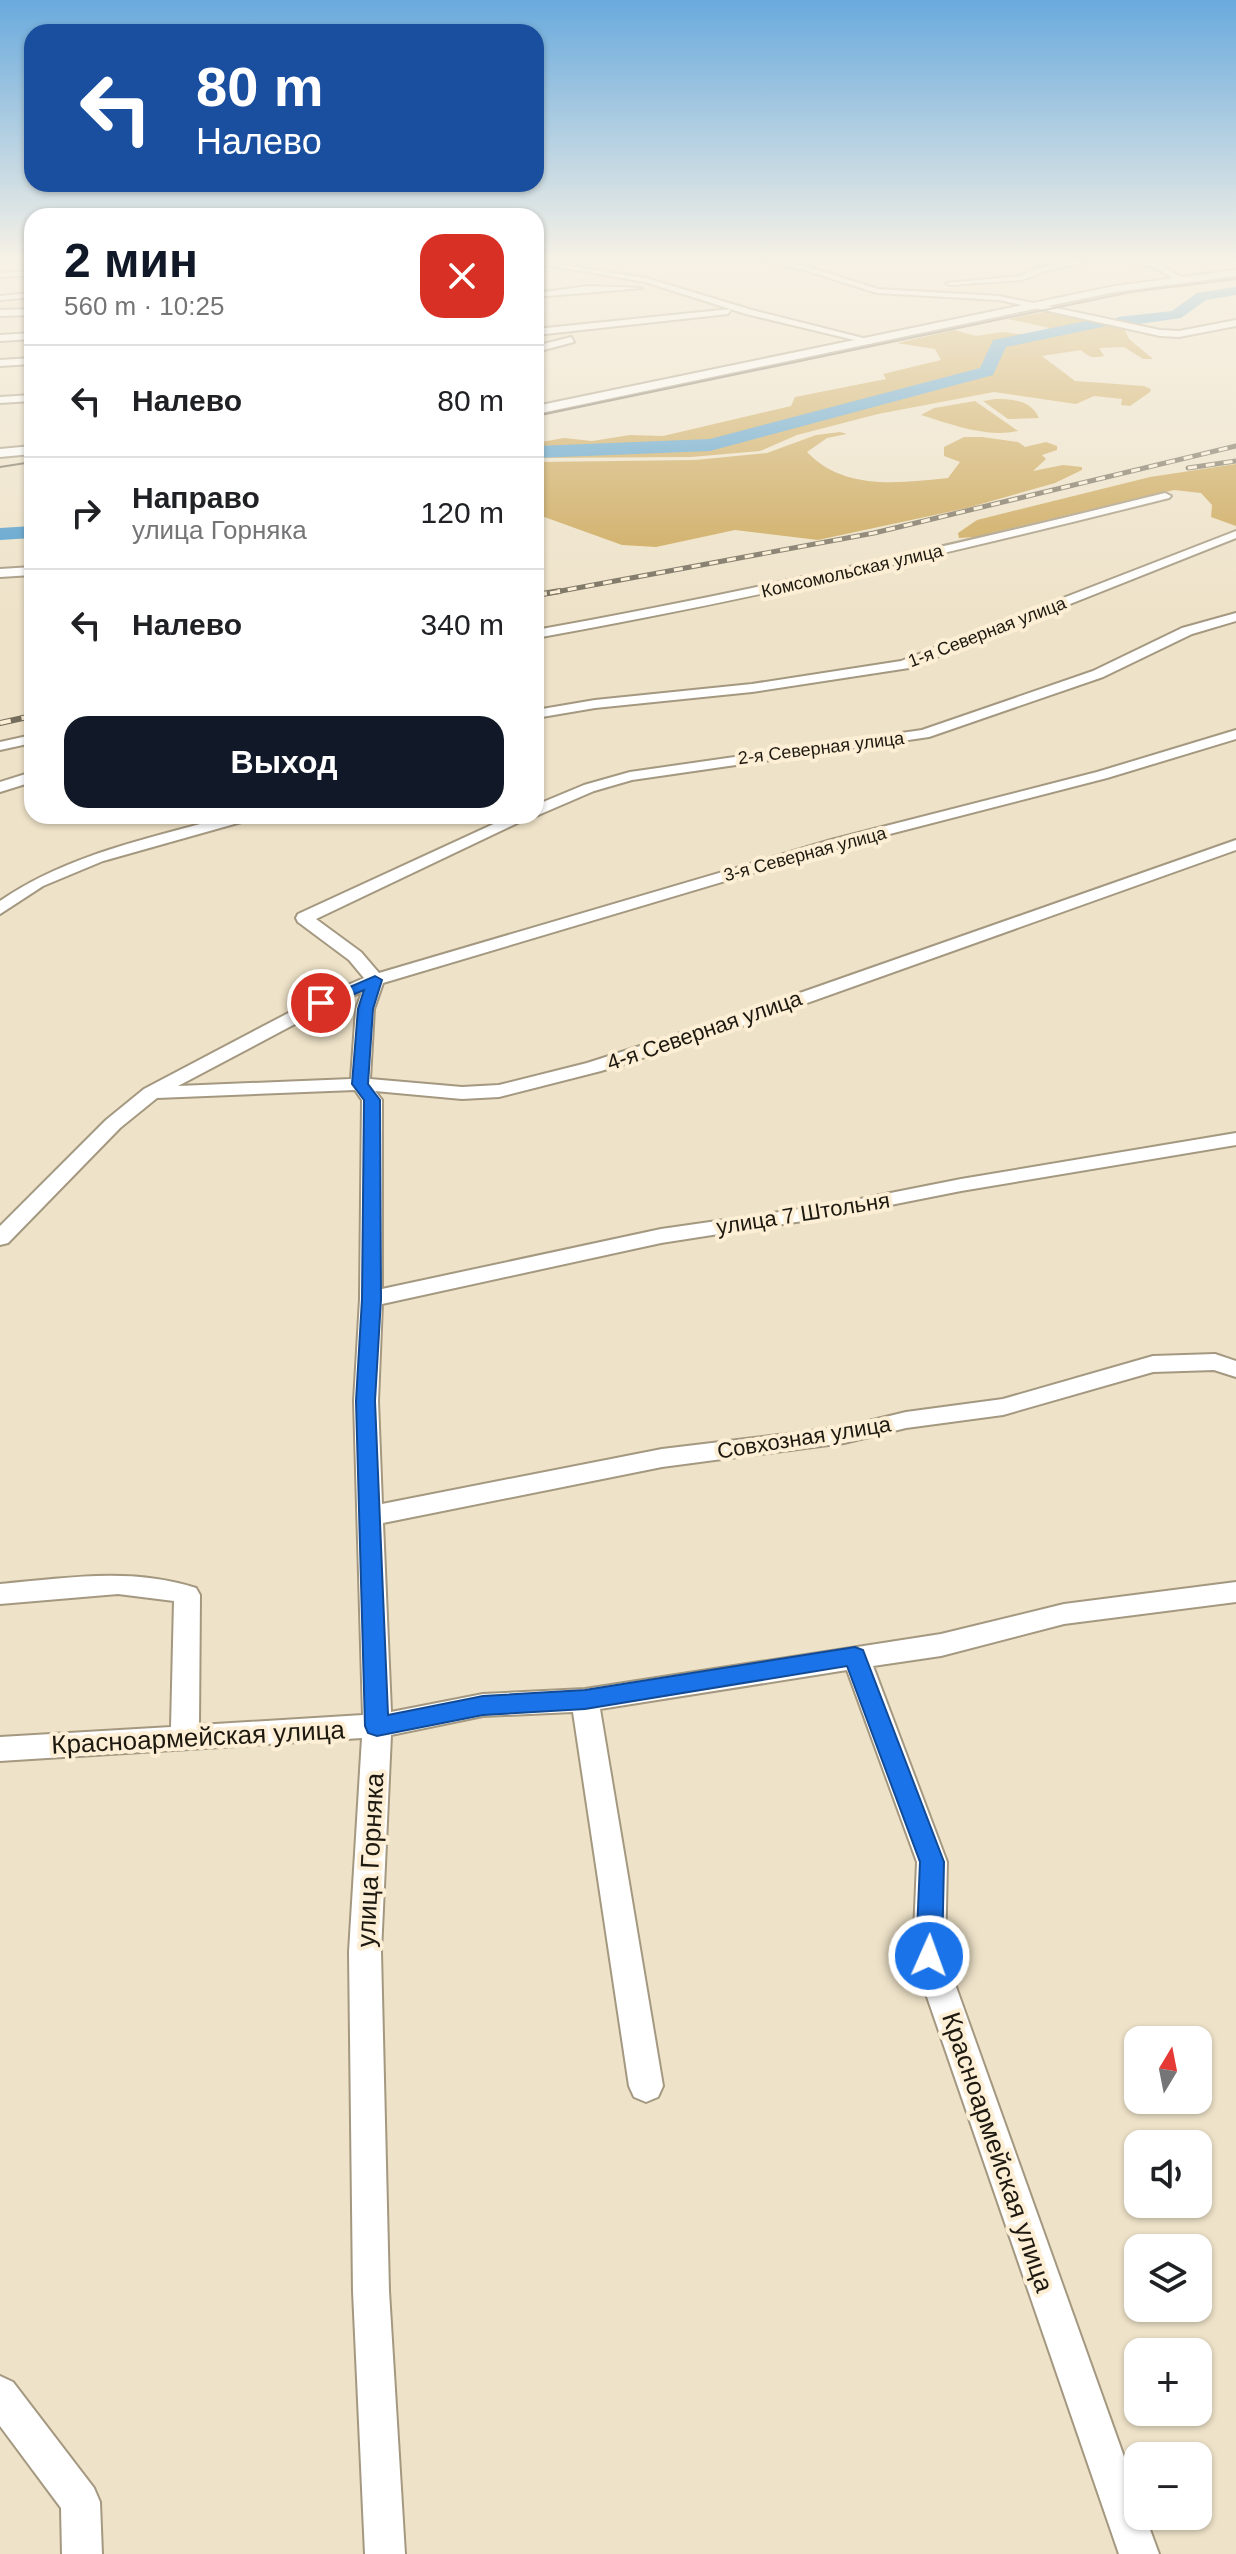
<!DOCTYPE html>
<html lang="ru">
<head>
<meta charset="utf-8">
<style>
  :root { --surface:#fff; --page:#f6f6f6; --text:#202124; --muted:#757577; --line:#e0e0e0; --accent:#111827 }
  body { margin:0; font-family:Helvetica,sans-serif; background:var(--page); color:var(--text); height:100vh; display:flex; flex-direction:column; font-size:30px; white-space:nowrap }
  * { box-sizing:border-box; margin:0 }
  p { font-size:26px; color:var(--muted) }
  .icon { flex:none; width:44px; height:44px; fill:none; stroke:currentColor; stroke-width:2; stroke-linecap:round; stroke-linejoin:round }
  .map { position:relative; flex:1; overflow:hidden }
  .side { position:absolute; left:24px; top:208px; width:520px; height:616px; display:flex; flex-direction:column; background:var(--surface); border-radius:24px; box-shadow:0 2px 6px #0004 }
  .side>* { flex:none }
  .hud { position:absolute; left:24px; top:24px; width:520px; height:168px; border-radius:24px; box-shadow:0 2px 6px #0004; background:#1a4fa0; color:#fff; overflow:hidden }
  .needle { width:52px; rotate:10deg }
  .tools { position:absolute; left:1124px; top:2026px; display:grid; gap:16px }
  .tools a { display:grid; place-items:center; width:88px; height:88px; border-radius:16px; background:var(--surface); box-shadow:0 2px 6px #0004; font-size:40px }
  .pin { position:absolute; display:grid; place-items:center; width:68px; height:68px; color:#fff; margin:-34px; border:4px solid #fff; border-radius:50%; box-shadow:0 2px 8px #0007 }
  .me { position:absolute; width:88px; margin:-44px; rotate:2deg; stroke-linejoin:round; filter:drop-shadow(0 0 6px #0008) }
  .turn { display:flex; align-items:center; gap:28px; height:168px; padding:0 40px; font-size:36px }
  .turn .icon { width:104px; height:104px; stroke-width:2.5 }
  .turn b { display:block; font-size:56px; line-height:68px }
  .round { display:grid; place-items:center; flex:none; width:84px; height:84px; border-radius:24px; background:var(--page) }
  .head { display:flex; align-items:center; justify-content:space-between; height:136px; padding:0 40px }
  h1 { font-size:48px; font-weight:700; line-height:60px; color:var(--accent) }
  .action { display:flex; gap:16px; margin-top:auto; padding:16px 40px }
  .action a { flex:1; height:92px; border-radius:24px; background:var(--accent); color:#fff; font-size:32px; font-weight:700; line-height:92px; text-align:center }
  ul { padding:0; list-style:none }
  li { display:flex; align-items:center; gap:24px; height:112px; padding:0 40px; border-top:2px solid var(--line) }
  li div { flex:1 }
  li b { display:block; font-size:30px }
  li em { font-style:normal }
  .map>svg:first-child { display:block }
  .forest { fill:#caa453 }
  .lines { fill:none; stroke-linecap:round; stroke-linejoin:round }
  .river { fill:#4a9acd; fill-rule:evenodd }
  .minor-casing { stroke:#a49880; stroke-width:4 }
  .major-casing { stroke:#a49880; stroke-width:4 }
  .minor { fill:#fff; fill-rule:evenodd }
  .major { fill:#fff; fill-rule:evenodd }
  .tram { stroke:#766e5d; stroke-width:2 }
  .rail-far1-casing { stroke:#766e5d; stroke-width:5 }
  .rail-casing { stroke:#766e5d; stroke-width:6 }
  .rail-far1 { stroke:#fcefd5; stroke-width:3; stroke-dasharray:9; stroke-linecap:butt }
  .rail { stroke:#fcefd5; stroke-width:4; stroke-dasharray:11; stroke-linecap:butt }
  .route { fill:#1a73e8; stroke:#114b97; stroke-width:2 }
  .labels { text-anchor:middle; stroke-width:8; stroke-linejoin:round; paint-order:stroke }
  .far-street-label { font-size:18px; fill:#1e1910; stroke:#fcefd5 }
  .street-label { font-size:22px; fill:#1e1910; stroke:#fcefd5 }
  .near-street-label { font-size:26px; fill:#1e1910; stroke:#fcefd5 }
</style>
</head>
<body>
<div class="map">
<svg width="1236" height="2554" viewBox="0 0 1236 2554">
  <rect width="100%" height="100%" fill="#eee2c8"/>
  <path class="forest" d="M1049,311L1124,328L1129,339L1153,359H1143L1124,347L1099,348L1104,356C1094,358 1089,358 1081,350L1042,356L1075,381L1144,386L1151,389L1150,392L1130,406L1121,405L1122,399L1094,396L1076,404L994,392L878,414L797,435L760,451L691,457L536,458V443L564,438L592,441L630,435L663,436L791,406L795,397L886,379L883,374L941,360L935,349L897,343L954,330L976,336L1003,332L1027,335L1050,328L1008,319Z
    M995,399C1013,399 1031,400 1039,418L1008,419L983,401Z
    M975,401L1018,431C985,438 951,424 921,415L934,408Z
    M840,432L847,434L827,438L807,452C844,491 900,483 948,478L960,462L944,456V447L964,437H982L1018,442L1025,447L1046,442L1057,446V450L1042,455L1046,459L1033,471L1063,465L1082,467V470L1055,483L967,508L818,540L735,530L656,547L622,545L536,514V462L695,460L736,456L767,453L816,435Z
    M1236,464V526L1211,517L1212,505L1201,493L1174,490L975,537L959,538L958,533L977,520L1150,477Z"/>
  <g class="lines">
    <path class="river" d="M1236,287V295L1206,300L1181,318L1118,327L1110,322L1118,317L1172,311L1197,293Z
      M1101,318L1107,320V326L1006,347L993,375L710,451L536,458V446L710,439L980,368L993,340Z
      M32,526V538L0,540V528Z"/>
    <g class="minor-casing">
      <path id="minor" d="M536,261L646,278L752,310L875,341L871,344L746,314L645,282L536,263Z
        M760,261L805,266L878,289L999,296L1160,330L1179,331L1236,320V326L1179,337L1160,336L999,300L877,293L804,270Z
        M1077,261H1090L1042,272L1022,280L950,285L946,283L1021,276L1037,268Z
        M1128,261L1156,263L1167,261L1163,266L1184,279L1177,281L1156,268Z
        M32,271V275L0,277V273Z
        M589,286L642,288L536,297V293Z
        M32,293V297L0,300V296Z
        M32,309V315L0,316V310Z
        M731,309L728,314L536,335V329Z
        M32,333V339L0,341V335Z
        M571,337L574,342L536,352V346Z
        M32,358V364L0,366V360Z
        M32,395V401L0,403V397Z
        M1165,493L1171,496L1169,498C959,551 749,600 536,638V630C748,592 956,545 1165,493Z
        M1236,531V538L909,668L752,692L595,708L536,718V710L595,700L752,684L901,661Z
        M32,567V575L0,577V569Z
        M1236,613V621L1192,634L1103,677L929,737L632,780L594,791L536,816V805L584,785L630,772L922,730L1093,671L1182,628Z
        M1236,730V739L1107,778L843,846L383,983L374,1009L370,1079L462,1087L499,1085L587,1063L737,1015L1236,840V850L751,1023L601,1071L499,1097L462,1099L375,1091L382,1100V1289L661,1229L835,1204L961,1179L1236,1133V1145L961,1191L835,1216L661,1243L382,1304L378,1401L382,1504L662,1449L844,1427L906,1412L1003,1399L1153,1356L1215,1354L1236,1361V1377L1214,1370L1153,1372L1003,1415L906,1428L844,1443L662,1467L383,1523L391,1712L483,1694L585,1689L941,1634L1064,1604L1236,1582V1602L1064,1624L941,1656L873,1666L947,1862L945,1956L1138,2496V2516H1145L1159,2554H1119L913,1956L917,1862L847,1670L600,1709L663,2086L658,2097L646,2102L634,2097L629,2086L573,1712L483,1716L391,1735L381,1952L389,2291L405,2554H365L353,2291L349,1952L362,1738L0,1761V1737L171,1727L174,1601L118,1594L0,1604V1584C67,1578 131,1567 196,1588L200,1595L199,1725L363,1715L354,1401L360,1299L362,1100L355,1090L157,1098L120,1128L8,1243L0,1245V1226L106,1120L144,1089L315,999L364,978L349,960L298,922L296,918L298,914L511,816H532L316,919L361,952L379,973L831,840L1097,772ZM362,992L356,1009L351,1079L178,1086L327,1007Z
        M32,735V743L0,750V742Z
        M32,772V782L0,792V782Z
        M230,816H255L252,819L103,861L43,886L0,914V901C68,854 151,838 230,816Z
        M0,2376L13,2382L94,2488L100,2502L102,2554H62L61,2508L0,2426Z"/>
    </g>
    <g class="major-casing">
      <path id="major" d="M1236,270V276L1115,292L536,414V406L1115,286Z
        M32,446V454L0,457V449Z"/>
    </g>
    <use href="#minor" class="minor"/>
    <use href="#major" class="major"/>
    <path class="tram" d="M536,416L1131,292L1236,279
      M0,467L32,462"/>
    <g class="rail-far1-casing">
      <path id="rail-far1" d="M1188,468L1236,461
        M550,593L874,533L1236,446"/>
    </g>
    <g class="rail-casing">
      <path id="rail" d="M536,595L560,591
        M0,723L32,716"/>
    </g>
    <use href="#rail-far1" class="rail-far1"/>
    <use href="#rail" class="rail"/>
  </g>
  <linearGradient id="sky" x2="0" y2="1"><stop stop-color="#69aadd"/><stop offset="0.42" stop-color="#f7f2e6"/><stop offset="1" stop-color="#f7f2e6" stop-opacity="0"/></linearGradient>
  <rect width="1236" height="618" fill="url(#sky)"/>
  <path class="route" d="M375,976L382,980L373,1009L368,1084L380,1100L381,1299L375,1401L388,1715L483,1696L585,1690L855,1647L863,1650L944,1862L942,1956L938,1964L929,1967L920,1964L916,1956L920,1862L847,1666L585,1709L483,1715L377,1736L368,1733L365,1726L356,1401L362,1299L364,1100L352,1084L358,1009L364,990L326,1006H315L313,1003Z"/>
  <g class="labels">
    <g class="far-street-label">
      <text transform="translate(852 571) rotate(-13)" y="6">Комсомольская улица</text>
      <text transform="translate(987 632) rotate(-21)" y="6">1-я Северная улица</text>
      <text transform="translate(821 748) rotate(-7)" y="6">2-я Северная улица</text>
      <text transform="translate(805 854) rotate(-15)" y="6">3-я Северная улица</text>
    </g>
    <g class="street-label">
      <text transform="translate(704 1030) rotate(-19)" y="8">4-я Северная улица</text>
      <text transform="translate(803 1213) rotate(-9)" y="8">улица 7 Штольня</text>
      <text transform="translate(804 1437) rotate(-9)" y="8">Совхозная улица</text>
    </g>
    <g class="near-street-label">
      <text transform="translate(198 1737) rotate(-3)" y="9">Красноармейская улица</text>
      <text transform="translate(370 1860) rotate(-87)" y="9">улица Горняка</text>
      <text transform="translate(998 2152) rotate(71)" y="9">Красноармейская улица</text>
    </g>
  </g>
</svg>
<div class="tools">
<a><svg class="needle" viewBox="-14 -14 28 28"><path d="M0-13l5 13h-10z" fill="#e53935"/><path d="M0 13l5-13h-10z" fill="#757577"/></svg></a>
<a><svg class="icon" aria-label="sound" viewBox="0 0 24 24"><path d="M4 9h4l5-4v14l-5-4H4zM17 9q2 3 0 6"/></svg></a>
<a><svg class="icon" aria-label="layers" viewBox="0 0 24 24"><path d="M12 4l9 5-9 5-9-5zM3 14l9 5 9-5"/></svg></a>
<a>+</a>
<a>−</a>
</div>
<div class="pin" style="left:321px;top:1003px;background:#d93025"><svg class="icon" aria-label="arrive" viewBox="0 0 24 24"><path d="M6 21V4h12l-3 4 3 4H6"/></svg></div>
<svg class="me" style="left:929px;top:1956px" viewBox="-20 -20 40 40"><circle r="17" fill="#1a73e8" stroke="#fff" stroke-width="3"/><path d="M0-11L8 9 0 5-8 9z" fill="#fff"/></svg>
<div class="hud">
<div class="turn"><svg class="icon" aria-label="left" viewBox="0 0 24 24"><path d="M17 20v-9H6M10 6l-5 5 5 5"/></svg><div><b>80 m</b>Налево</div></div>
</div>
<section class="side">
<div class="head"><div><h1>2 мин</h1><p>560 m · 10:25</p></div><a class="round" style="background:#d93025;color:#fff"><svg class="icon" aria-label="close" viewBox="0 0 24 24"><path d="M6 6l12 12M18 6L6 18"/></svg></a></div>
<ul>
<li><svg class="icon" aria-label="left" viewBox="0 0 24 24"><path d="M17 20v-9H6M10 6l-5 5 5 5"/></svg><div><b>Налево</b></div><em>80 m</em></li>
<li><svg class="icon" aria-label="right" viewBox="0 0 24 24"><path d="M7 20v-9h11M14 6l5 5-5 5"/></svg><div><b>Направо</b><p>улица Горняка</p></div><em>120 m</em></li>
<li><svg class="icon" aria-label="left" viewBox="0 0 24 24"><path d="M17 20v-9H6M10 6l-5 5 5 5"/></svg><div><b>Налево</b></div><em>340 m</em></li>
</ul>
<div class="action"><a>Выход</a></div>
</section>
</div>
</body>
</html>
